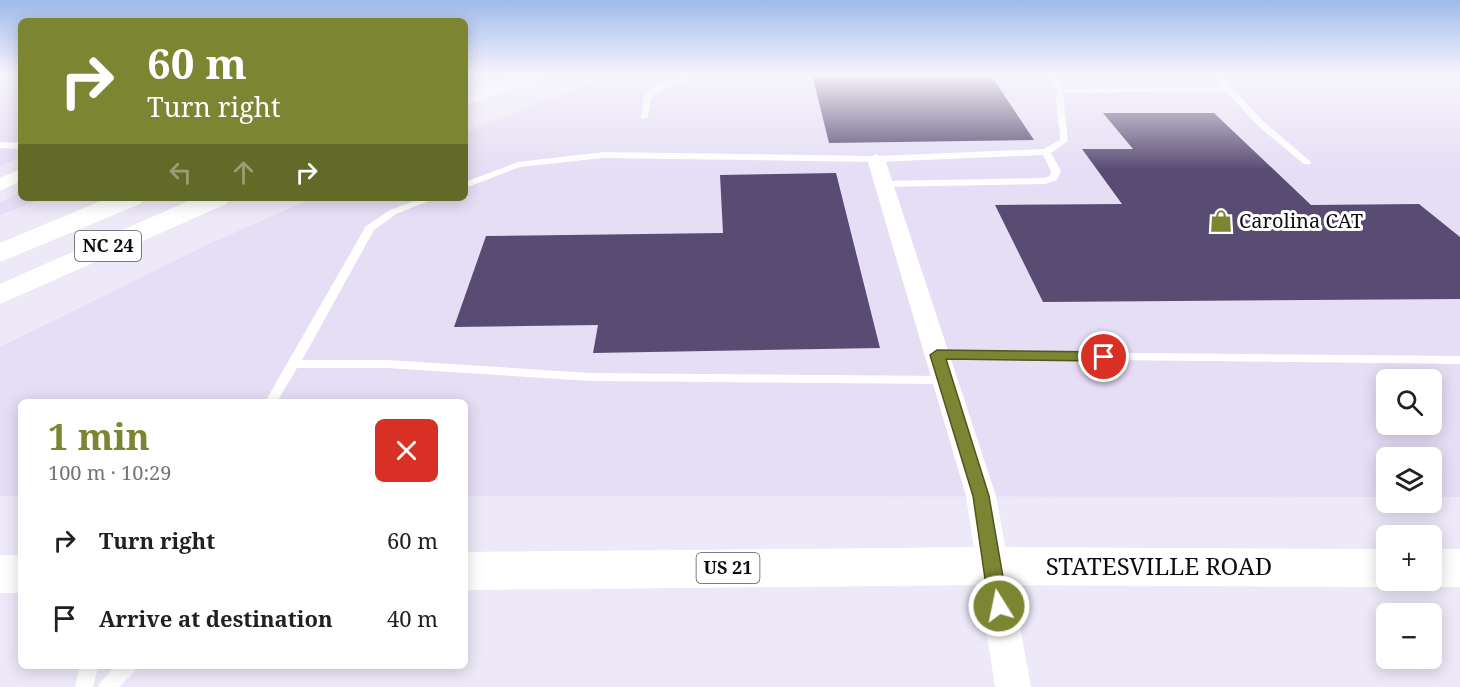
<!DOCTYPE html>
<html lang="en">
<head>
<meta charset="utf-8">
<style>
  :root { --surface:#fff; --page:#f2f2f2; --text:#202124; --muted:#757577; --accent:#7b8532 }
  body { margin:0; font-family:"Noto Serif",serif; background:var(--page); color:var(--text); height:100vh; display:flex; flex-direction:column; font-size:22px; white-space:nowrap }
  * { box-sizing:border-box; margin:0 }
  p { font-size:20px; color:var(--muted) }
  .icon { flex:none; width:33px; height:33px; fill:none; stroke:currentColor; stroke-width:2; stroke-linecap:round; stroke-linejoin:round }
  .map { position:relative; flex:1; overflow:hidden }
  .details { position:absolute; left:18px; top:399px; width:450px; height:270px; display:flex; flex-direction:column; background:var(--surface); border-radius:9px; box-shadow:0 3px 15px #0003 }
  .details>* { flex:none }
  .hud { position:absolute; left:18px; top:18px; width:450px; height:183px; border-radius:9px; box-shadow:0 3px 15px #0003; background:#7b8532; color:#fff; overflow:hidden }
  .buttons { position:absolute; left:1376px; top:369px; display:grid; gap:12px }
  .buttons a { display:grid; place-items:center; width:66px; height:66px; border-radius:9px; background:var(--surface); box-shadow:0 3px 15px #0003; font-size:30px }
  .pin { position:absolute; display:grid; place-items:center; width:51px; height:51px; color:#fff; margin:-26px; border:3px solid #fff; border-radius:50%; box-shadow:0 2px 6px #0007 }
  .me { position:absolute; width:66px; margin:-33px; rotate:350deg; stroke-linejoin:round; filter:drop-shadow(0 0 4px #0008) }
  .turn { display:flex; align-items:center; gap:21px; height:126px; padding:0 30px; font-size:27px }
  .turn .icon { width:78px; height:78px; stroke-width:2.5 }
  .turn b { display:block; font-size:42px; line-height:51px }
  .lanes { display:flex; align-items:center; height:57px; padding:0 30px; background:#0003; justify-content:center; gap:30px; direction:ltr }
  .lanes .off { opacity:.35 }
  .round { display:grid; place-items:center; flex:none; width:63px; height:63px; border-radius:9px; background:var(--page) }
  .head { display:flex; align-items:center; justify-content:space-between; height:102px; padding:0 30px }
  h1 { font-size:36px; font-weight:700; line-height:45px; color:var(--accent) }
  ul { padding:0; list-style:none }
  li { display:flex; align-items:center; gap:18px; height:78px; padding:0 30px }
  li div { flex:1 }
  li b { display:block; font-size:22px }
  li em { font-style:normal }
  .map>svg:first-child { display:block }
  .built { fill:#e5def5; fill-rule:evenodd }
  .building { fill:#594c73 }
  .lines { fill:none; stroke-linecap:round; stroke-linejoin:round }
  .service { fill:#fff; fill-rule:evenodd }
  .minor { fill:#fff; fill-rule:evenodd }
  .primary { fill:#fff; fill-rule:evenodd }
  .route { fill:#7b8532; stroke:#505620; stroke-width:1.5 }
  .labels { text-anchor:middle; stroke-width:6; stroke-linejoin:round; paint-order:stroke }
  .shield { fill:#fff; stroke:#565558; stroke-width:1.5 }
  .shield-label { font-size:18px; font-weight:bold; fill:#0d0c11 }
  .poi-label { font-size:20px; fill:#0d0c11; stroke:#fff; text-anchor:start }
  .near-street-label { font-size:24px; fill:#0d0c11; stroke:#fff }
</style>
</head>
<body>
<div class="map">
<svg width="1460" height="687" viewBox="0 0 1460 687">
  <rect width="100%" height="100%" fill="#eee9f9"/>
  <path class="built" d="M0,74H21V156L0,167Z
    M616,74H1460V497H1431V458H1386V497L465,496V402H21V496H0V347L211,243L313,198H465V132ZM1386,380H1431V424H1386Z
    M21,191V198H45L0,215V203Z"/>
  <path class="building" d="M812,74H990L1034,140L829,143Z
    M1103,113H1214L1311,205L1419,204L1460,237V299L1043,302L995,205L1122,204L1082,149H1133Z
    M836,173L880,348L593,353L598,325L454,327L486,236L723,233L720,175Z"/>
  <g class="lines">
    <path class="service" d="M694,74H704L661,90L651,98L648,117L641,119L644,95L655,86Z
      M1046,74H1052L1063,89L1222,87L1212,74H1219L1263,121L1311,162L1310,164H1304L1257,125L1226,91L1064,93V103L1068,141L1051,153L1061,171L1057,180L1045,184L884,187L879,184L884,181L1044,178L1050,176L1051,171L1043,155L876,162L603,158L520,167L465,188V182L518,162L603,152L876,156L1044,149L1060,140C1060,123 1054,108 1057,91Z
      M0,142L21,143V149L0,148Z
      M422,198H436L396,214L374,230L302,360H386L591,373L945,376L951,380L945,384L591,381L386,368H297L277,402H265L366,226L390,210Z
      M937,351L1460,356V364L933,358L931,355Z
      M80,666H98L93,687H75Z
      M116,666H137L134,672L119,687H98L101,681Z"/>
    <path class="minor" d="M876,154L885,159L996,496L1031,687H995L966,496L867,159Z
      M21,169V181L0,191V178Z"/>
    <path class="primary" d="M518,74H546L543,78L465,105V92Z
      M108,198H144L140,204L0,262V243Z
      M195,198H230L226,204L0,304V284Z
      M991,547L1386,549V580H1402L1386,587L991,585L465,590V552Z
      M1431,549H1460V587H1431L1416,581L1431,580Z
      M0,555H21V593H0Z"/>
  </g>
  <linearGradient id="sky" x2="0" y2="1"><stop stop-color="#9fbaeb"/><stop offset="0.44" stop-color="#f7f5fc"/><stop offset="1" stop-color="#f7f5fc" stop-opacity="0"/></linearGradient>
  <rect width="1460" height="170" fill="url(#sky)"/>
  <path class="route" d="M937,350L1104,352L1111,357L1104,361L946,359L989,496L1008,606L1005,612L999,615L992,612L989,606L973,496L930,355Z"/>
  <defs>
    <g id="shop-bare" transform="scale(1.8)"><path d="M-5-2.5h2.3a2.7 3.5 0 0 1 5.4 0H5L5.5 6h-11ZM-1.5-2.5h3a1.5 2.3 0 0 0-3 0Z" fill="#7b8532" stroke="#fff" stroke-width="2.5" paint-order="stroke"/></g>
  </defs>
  <g fill-rule="evenodd">
    <use href="#shop-bare" x="1221" y="221"/>
  </g>
  <g class="labels">
    <g class="shield">
      <rect x="75" y="231" width="66" height="30" rx="4.5"/>
      <rect x="696.5" y="553" width="63" height="30" rx="4.5"/>
    </g>
    <g class="shield-label">
      <text x="108" y="252">NC 24</text>
      <text x="728" y="574">US 21</text>
    </g>
    <g class="poi-label">
      <text x="1239" y="228">Carolina CAT</text>
    </g>
    <g class="near-street-label">
      <text x="1159" y="575">STATESVILLE ROAD</text>
    </g>
  </g>
</svg>
<div class="buttons">
<a><svg class="icon" aria-label="search" viewBox="0 0 24 24"><circle cx="10" cy="10" r="6"/><path d="M15 15l6 6"/></svg></a>
<a><svg class="icon" aria-label="layers" viewBox="0 0 24 24"><path d="M12 4l9 5-9 5-9-5zM3 14l9 5 9-5"/></svg></a>
<a>+</a>
<a>−</a>
</div>
<div class="pin" style="left:1104px;top:357px;background:#d93025"><svg class="icon" aria-label="arrive" viewBox="0 0 24 24"><path d="M6 21V4h12l-3 4 3 4H6"/></svg></div>
<svg class="me" style="left:999px;top:606px" viewBox="-20 -20 40 40"><circle r="17" fill="#7b8532" stroke="#fff" stroke-width="3"/><path d="M0-11L8 9 0 5-8 9z" fill="#fff"/></svg>
<div class="hud">
<div class="turn"><svg class="icon" aria-label="right" viewBox="0 0 24 24"><path d="M7 20v-9h11M14 6l5 5-5 5"/></svg><div><b>60 m</b>Turn right</div></div>
<div class="lanes"><svg class="icon off" aria-label="left" viewBox="0 0 24 24"><path d="M17 20v-9H6M10 6l-5 5 5 5"/></svg><svg class="icon off" aria-label="ahead" viewBox="0 0 24 24"><path d="M12 20V5M6 11l6-6 6 6"/></svg><svg class="icon" aria-label="right" viewBox="0 0 24 24"><path d="M7 20v-9h11M14 6l5 5-5 5"/></svg></div>
</div>
<section class="details">
<div class="head"><div><h1>1 min</h1><p>100 m · 10:29</p></div><a class="round" style="background:#d93025;color:#fff"><svg class="icon" aria-label="close" viewBox="0 0 24 24"><path d="M6 6l12 12M18 6L6 18"/></svg></a></div>
<ul>
<li><svg class="icon" aria-label="right" viewBox="0 0 24 24"><path d="M7 20v-9h11M14 6l5 5-5 5"/></svg><div><b>Turn right</b></div><em>60 m</em></li>
<li><svg class="icon" aria-label="arrive" viewBox="0 0 24 24"><path d="M6 21V4h12l-3 4 3 4H6"/></svg><div><b>Arrive at destination</b></div><em>40 m</em></li>
</ul>
</section>
</div>
</body>
</html>
